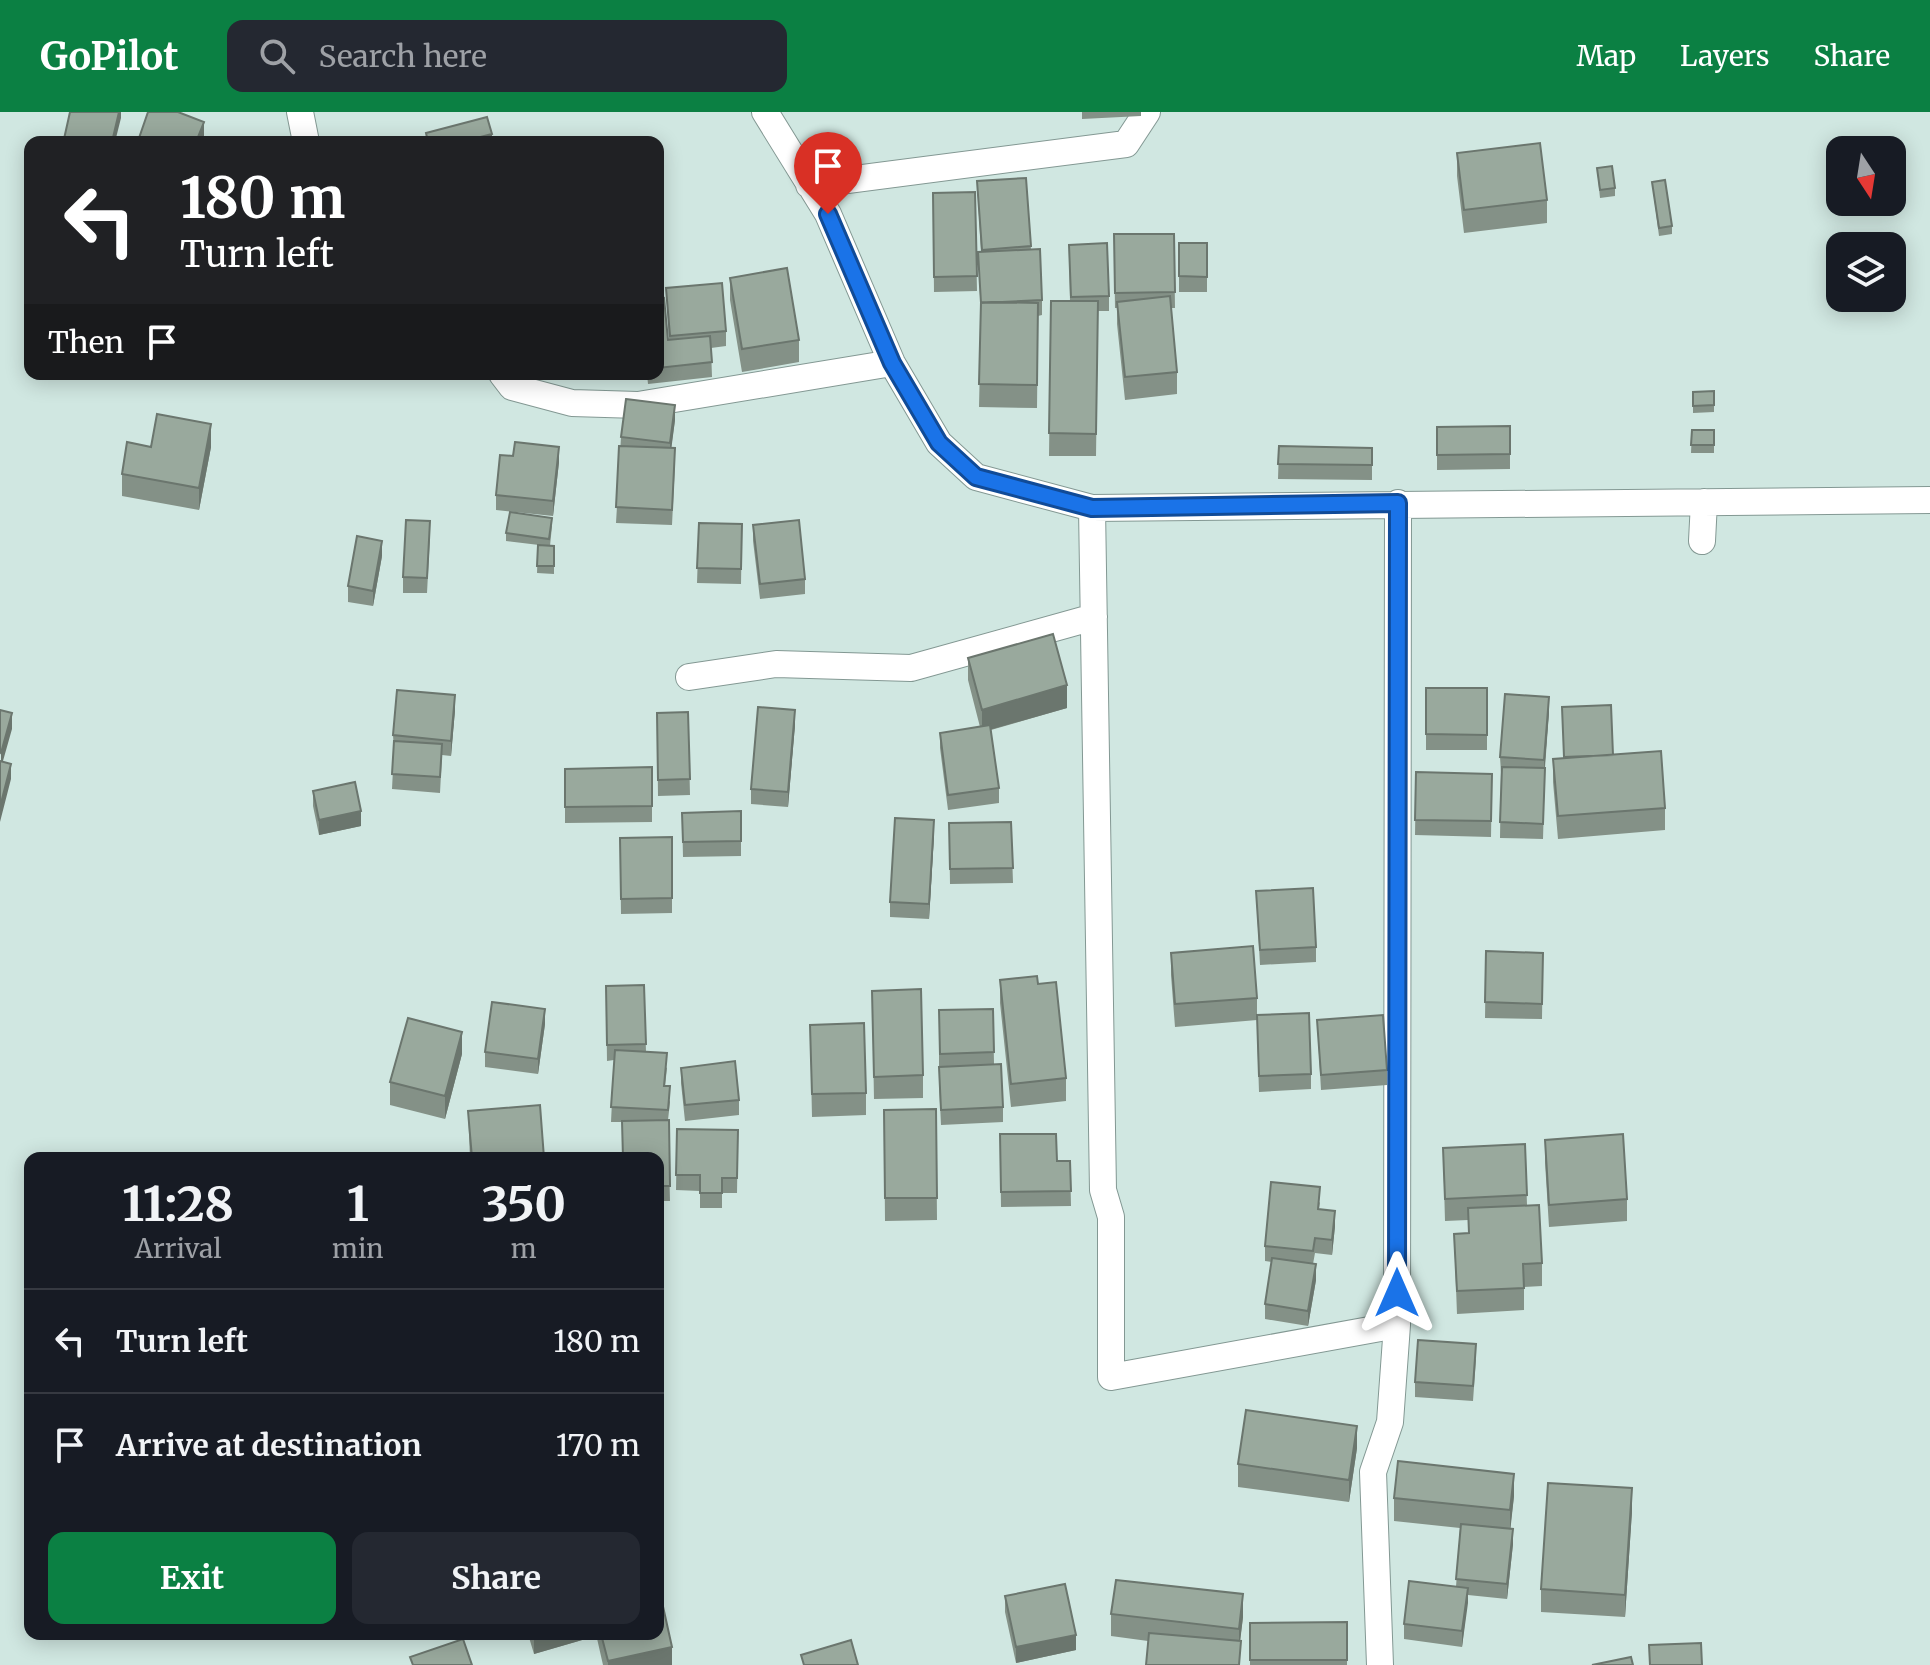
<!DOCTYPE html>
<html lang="en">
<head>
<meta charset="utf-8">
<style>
  :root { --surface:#171b24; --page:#242831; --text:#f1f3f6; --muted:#9ea1a6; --line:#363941; --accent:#0b8043 }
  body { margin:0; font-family:Merriweather,serif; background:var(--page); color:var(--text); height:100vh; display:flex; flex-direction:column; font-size:30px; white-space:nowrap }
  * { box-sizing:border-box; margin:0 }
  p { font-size:26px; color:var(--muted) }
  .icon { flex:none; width:44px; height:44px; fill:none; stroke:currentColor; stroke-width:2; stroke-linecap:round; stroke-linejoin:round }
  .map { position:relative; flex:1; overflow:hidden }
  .details { position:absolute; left:24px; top:1040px; width:640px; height:488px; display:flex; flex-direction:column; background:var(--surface); border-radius:16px; box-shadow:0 4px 20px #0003 }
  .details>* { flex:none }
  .banner { position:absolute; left:24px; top:24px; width:640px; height:244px; border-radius:16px; box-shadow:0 4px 20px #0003; background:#202124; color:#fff; overflow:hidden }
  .needle { width:52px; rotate:168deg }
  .controls { position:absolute; left:1826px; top:24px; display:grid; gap:16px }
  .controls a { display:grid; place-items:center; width:80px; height:80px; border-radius:16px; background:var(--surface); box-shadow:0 4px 20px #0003; font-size:40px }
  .pin { position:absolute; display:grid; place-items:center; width:68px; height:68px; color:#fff; margin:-82px -34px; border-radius:50% 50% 50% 0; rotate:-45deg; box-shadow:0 0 8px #0007 }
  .pin .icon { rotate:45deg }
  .me { position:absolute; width:88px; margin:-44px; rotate:0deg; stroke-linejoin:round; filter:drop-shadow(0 0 6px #0008) }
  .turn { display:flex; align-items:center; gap:28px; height:168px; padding:0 24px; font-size:36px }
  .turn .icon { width:104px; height:104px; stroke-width:2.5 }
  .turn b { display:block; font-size:56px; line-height:68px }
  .then { display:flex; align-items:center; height:76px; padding:0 24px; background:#0003; gap:16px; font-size:30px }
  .eta { display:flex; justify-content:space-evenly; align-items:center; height:136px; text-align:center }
  .eta b { font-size:48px; font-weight:700; line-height:56px }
  .button { display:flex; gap:16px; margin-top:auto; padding:16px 24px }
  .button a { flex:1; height:92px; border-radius:16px; background:var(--accent); color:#fff; font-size:32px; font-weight:700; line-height:92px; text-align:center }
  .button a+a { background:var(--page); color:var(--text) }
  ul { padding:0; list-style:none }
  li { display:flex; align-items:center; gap:24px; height:104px; padding:0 24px; border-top:2px solid var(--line) }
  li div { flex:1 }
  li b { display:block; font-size:30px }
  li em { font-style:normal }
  header { display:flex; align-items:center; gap:48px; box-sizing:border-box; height:112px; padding:0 40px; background:var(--accent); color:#fff }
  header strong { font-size:38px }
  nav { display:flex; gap:44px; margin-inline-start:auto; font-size:28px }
  .search { width:560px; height:72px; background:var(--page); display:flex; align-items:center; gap:20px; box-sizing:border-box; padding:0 28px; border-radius:16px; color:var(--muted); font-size:30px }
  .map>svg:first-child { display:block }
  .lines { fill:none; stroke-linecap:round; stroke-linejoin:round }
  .minor-casing { stroke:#839893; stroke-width:28 }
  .minor { stroke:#fff; stroke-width:26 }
  .wall { fill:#849187 }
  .shaded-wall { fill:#6b766e }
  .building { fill:#99a99d; stroke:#6b766e; stroke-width:2 }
  .route-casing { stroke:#114b97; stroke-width:20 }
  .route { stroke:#1a73e8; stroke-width:14 }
</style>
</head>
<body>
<header>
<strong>GoPilot</strong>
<div class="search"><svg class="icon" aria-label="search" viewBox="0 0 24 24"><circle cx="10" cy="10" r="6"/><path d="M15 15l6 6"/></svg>Search here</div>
<nav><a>Map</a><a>Layers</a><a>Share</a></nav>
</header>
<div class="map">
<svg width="1930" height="1553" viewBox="0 0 1930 1553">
  <rect width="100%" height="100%" fill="#d0e7e1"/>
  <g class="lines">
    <g class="minor-casing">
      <path id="minor" d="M300,0L306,30
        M765,0L828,102L892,251L939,331L976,365L1092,396L1930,388
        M809,73L1126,32L1147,0
        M502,262L512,275L572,291L638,293L892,251
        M1092,396L1103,1078L1111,1105V1265L1397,1213
        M1702,429L1704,390
        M689,565L776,552L911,556L1094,505
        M1380,1553L1373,1360L1390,1310L1397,1213L1398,391"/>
    </g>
    <use href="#minor" class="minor"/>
  </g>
  <path class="wall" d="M1082,0H1141V4L1082,7Z
    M1457,41L1547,88V111L1464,121L1457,64Z
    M1597,56L1615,76V84L1600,86Z
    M1026,66L1031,138L1042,188V203L1038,204L1037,296L979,295L981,206L978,140H981L977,69Z
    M1652,70L1672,114V122L1659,124Z
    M975,80L977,179L934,180L933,81Z
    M1114,122H1174L1175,196H1171L1177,260V282L1125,288L1117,212V196H1115Z
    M1179,131H1207V180H1179Z
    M1069,133L1109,184V199H1098L1096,344H1049L1051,189H1070Z
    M730,166L799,228V250L742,260L730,188Z
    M666,176L726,219V234L711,236L712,265L648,272L647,262H658V187L668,228H669Z
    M1714,279V300L1693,301V280Z
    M675,308L671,336L675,352L672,413L616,411L621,325Z
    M1510,314V357L1437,358V315Z
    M1692,318H1714V341H1691Z
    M1279,334L1372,336V368L1278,367Z
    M151,335H211L199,398L122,384V362Z
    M559,350L553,404L496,398V383Z
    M699,411L742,412L741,472L697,471Z
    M753,413L805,467V482L760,487L753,429Z
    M552,414L550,434H554V462L537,461L538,433H539L506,429V421Z
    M430,424L427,481H403V465Z
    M382,444L373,494L348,490V474Z
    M968,546L1067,596L991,618L999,676V691L948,698L940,636V621L980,615L968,568Z
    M1426,576H1487V638H1426Z
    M1562,595L1613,643L1665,696V718L1558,727L1553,670V647L1564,646Z
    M455,598L451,644L442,643L440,681L392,677L394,638L393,623Z
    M688,600L690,683L658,684L657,601Z
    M1549,600L1545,656L1543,727L1500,726L1501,660L1500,645Z
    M795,613L788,695L751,692V677Z
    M652,655V710L565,711V657Z
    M1416,660L1492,662L1491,725L1415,723Z
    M313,679L361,714L319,723L313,694Z
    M741,699V744L683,745L682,701Z
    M1011,710L1013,771L950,772L949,711Z
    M934,723L929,807L890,805V790Z
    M672,725V801L621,802L620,726Z
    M1256,779L1316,835V850L1260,853Z
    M1486,839L1543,841L1542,907L1485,906Z
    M1171,841L1257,886V908L1175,915L1171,863Z
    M1000,868L1038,872L1066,966V989L1011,995L1000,891Z
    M644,873L646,940L667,956L665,974L670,990L668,1008L670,1089H658V1046L622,1010H611L614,948L607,949L606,874Z
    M872,879L923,963V986L874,987Z
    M993,897L994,952L1003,995V1010L941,1013L939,971V898Z
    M1317,908L1387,958V973L1321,978Z
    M545,912L538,962L485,955V940Z
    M810,913L866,981V1003L812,1005Z
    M1257,918L1311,962V977L1259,980Z
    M462,942L445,1007L390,993V970Z
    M681,956L739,988V1003L685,1009L681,971Z
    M936,997L937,1108L885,1109L884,998Z
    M468,999L544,1046H470Z
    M677,1017L738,1018L737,1081H722V1096H700V1079L676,1078Z
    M1000,1022L1057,1049H1070L1071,1094L1001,1095Z
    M1545,1028L1627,1087V1109L1549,1115L1545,1050Z
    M1525,1032L1527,1093L1542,1151V1174L1524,1175V1198L1457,1202L1454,1122L1468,1121V1108L1445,1109L1443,1036Z
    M1320,1090L1319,1097L1335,1114L1332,1143L1315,1141L1313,1152L1316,1168L1308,1214L1265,1207V1192L1272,1150L1265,1149V1134Z
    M1476,1247L1473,1289L1415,1285V1270Z
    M1357,1336L1349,1390L1238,1375V1352Z
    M1514,1384L1510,1417L1513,1432L1507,1487L1468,1483L1462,1535L1404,1527V1512L1456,1475L1460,1416L1394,1409V1386Z
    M1632,1399L1625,1505L1541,1500V1477Z
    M1005,1484L1076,1538L1016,1551L1005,1500Z
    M1111,1502L1243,1505L1240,1528V1553H1146L1148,1529L1111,1524Z
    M1347,1510V1553H1250V1511Z
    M528,1522H589V1526L534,1542Z
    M596,1522H658L672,1553H603Z"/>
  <path class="shaded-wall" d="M119,0H121V6L115,30H112Z
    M204,10V25L202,30H196Z
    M492,22V30H461Z
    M675,293V308L670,347V331Z
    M211,312V335L199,398V376Z
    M559,335V350L553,404V389Z
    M382,429V444L373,494V479Z
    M1067,573V596L982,620V598Z
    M455,583V598L451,644V629Z
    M1549,585V600L1544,663V648Z
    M795,598V613L788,695V680Z
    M12,601V617L1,656V641Z
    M11,652V667L0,710V695Z
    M361,699V714L319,723V708Z
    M934,708V723L929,807V792Z
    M545,897V912L538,962V947Z
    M462,920V942L445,1007V984Z
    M1335,1099V1114L1332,1143V1128Z
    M1316,1152V1168L1308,1214V1199Z
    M1357,1314V1336L1349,1390V1368Z
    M1514,1362V1384L1510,1421V1398Z
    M1632,1376V1399L1625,1505V1483Z
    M1513,1417V1432L1507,1487V1472Z
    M1468,1476V1491L1462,1535V1519Z
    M1243,1482V1505L1239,1539V1517Z
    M534,1522H589V1526L534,1542Z
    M1076,1523V1538L1016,1551V1535Z
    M672,1535V1553H608V1549Z"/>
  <path class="building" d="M70,0H119L112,30H78L64,27Z
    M148,0H178L204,10L196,30H140L138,29Z
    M487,5L492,22L461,30H428L426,21Z
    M412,25L413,30H376Z
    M1540,31L1547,88L1464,98L1457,41Z
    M1612,54L1615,76L1600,78L1597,56Z
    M1026,66L1031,134L982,138L977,69Z
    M1665,68L1672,114L1659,116L1652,70Z
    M975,80L977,164L934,165L933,81Z
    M1114,122H1174L1175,180L1115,181Z
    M1107,131L1109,184L1071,185L1069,133Z
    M1179,131H1207V165L1179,164Z
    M1040,137L1042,188L981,191L978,140Z
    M787,156L799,228L742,237L730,166Z
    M722,171L726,219L670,224L666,176Z
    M1170,184L1177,260L1125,265L1117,190Z
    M664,186L668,228L710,224L712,250L658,256V187Z
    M1051,189H1098L1096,322L1049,321Z
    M981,190L1038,191L1037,273L979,272Z
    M1714,279V293L1693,294V280Z
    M626,287L675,293L670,331L621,325Z
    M157,302L211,312L199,376L122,362L127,330L151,335Z
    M1510,314V342L1437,343V315Z
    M1692,318H1714V333H1691Z
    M515,330L559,335L553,389L496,383L500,343L513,344Z
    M619,334L675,336L672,398L616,395Z
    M1279,334L1372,336V353L1278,352Z
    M510,400L552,406L549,427L506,421Z
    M406,408L430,409L427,466L403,465Z
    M799,408L805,467L760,472L753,413Z
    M699,411L742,412L741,457L697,456Z
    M357,424L382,429L373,479L348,474Z
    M538,433L554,434V454H537Z
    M1053,522L1067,573L982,598L968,546Z
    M1426,576H1487V623L1426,622Z
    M397,578L455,583L451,629L393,623Z
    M1505,582L1549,585L1544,648L1500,645Z
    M1611,593L1613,643L1564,645L1562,595Z
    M758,595L795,598L788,680L751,677Z
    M0,598L12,601L1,641L0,640Z
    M688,600L690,667L658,668L657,601Z
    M990,613L999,676L948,683L940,621Z
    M394,629L442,632L440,665L392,662Z
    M1661,639L1665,696L1558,704L1553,647Z
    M0,649L11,652L0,695Z
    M652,655V694L565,695V657Z
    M1502,655L1545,656L1543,712L1500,710Z
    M1416,660L1492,662L1491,709L1415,708Z
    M355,670L361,699L319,708L313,679Z
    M741,699V729L683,730L682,701Z
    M895,706L934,708L929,792L890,790Z
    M1011,710L1013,756L950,757L949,711Z
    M672,725V786L621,787L620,726Z
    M1313,776L1316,835L1260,838L1256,779Z
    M1253,834L1257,886L1175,892L1171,841Z
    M1486,839L1543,841L1542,892L1485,890Z
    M1037,864L1038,872L1056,870L1066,966L1011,972L1000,868Z
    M644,873L646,932L607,933L606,874Z
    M921,877L923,963L874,965L872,879Z
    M492,890L545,897L538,947L485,940Z
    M993,897L994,940L940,942L939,898Z
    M1309,901L1311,962L1259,964L1257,903Z
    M1383,903L1387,958L1321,963L1317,908Z
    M408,906L462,920L445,984L390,970Z
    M864,911L866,981L812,982L810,913Z
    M615,938L667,941L664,974H670L668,998L611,995Z
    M735,949L739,988L685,993L681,956Z
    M1001,952L1003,995L941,998L939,955Z
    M540,993L544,1046H472L468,999Z
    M936,997L937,1086H885L884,998Z
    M669,1008L670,1074H658V1046H623L622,1009Z
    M677,1017L738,1018L737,1066H722V1081H700V1063H676Z
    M1000,1022H1056L1057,1049H1070L1071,1079L1001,1080Z
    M1623,1022L1627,1087L1549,1093L1545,1028Z
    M1525,1032L1527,1083L1445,1087L1443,1036Z
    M1271,1070L1320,1075L1318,1097L1335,1099L1332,1128L1315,1126L1313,1139L1265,1134Z
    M1539,1093L1542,1151L1523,1152L1524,1176L1457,1179L1454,1122L1469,1121L1468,1096Z
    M1272,1146L1316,1152L1308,1199L1265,1192Z
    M1418,1228L1476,1232L1473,1274L1415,1270Z
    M1246,1298L1357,1314L1349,1368L1238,1352Z
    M1398,1349L1514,1362L1510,1398L1394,1386Z
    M1548,1371L1632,1376L1625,1483L1541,1477Z
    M1461,1412L1513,1417L1507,1472L1456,1467Z
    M1116,1468L1243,1482L1239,1517L1111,1502Z
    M1409,1469L1468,1476L1462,1519L1404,1512Z
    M658,1472L672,1535L608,1549L601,1522H658Z
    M1065,1472L1076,1523L1016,1535L1005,1484Z
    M1347,1510V1548H1250V1511Z
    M1149,1521L1241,1529L1239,1553H1146Z
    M463,1527L472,1553H413L410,1545Z
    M851,1528L858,1553H804L801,1543Z
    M1701,1531L1702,1553H1650L1649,1533Z
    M1631,1545L1633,1553H1592Z"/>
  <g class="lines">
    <g class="route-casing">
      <path id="route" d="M828,102L892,251L939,331L976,365L1092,396L1398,391L1397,1181"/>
    </g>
    <use href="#route" class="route"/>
  </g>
</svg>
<div class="controls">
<a><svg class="needle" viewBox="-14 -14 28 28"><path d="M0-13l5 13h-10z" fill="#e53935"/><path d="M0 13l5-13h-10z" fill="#9ea1a6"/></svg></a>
<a><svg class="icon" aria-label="layers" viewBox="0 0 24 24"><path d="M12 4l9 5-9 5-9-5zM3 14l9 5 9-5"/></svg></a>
</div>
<div class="pin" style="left:828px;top:102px;background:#d93025"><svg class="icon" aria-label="arrive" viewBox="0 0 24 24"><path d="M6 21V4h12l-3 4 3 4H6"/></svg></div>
<svg class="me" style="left:1397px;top:1181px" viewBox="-20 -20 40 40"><path d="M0-17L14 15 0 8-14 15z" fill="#1a73e8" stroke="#fff" stroke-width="4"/></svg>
<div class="banner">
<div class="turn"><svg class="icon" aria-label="left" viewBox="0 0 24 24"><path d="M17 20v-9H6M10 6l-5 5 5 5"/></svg><div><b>180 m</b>Turn left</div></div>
<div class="then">Then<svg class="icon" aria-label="arrive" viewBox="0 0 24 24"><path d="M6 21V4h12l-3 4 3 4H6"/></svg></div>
</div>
<section class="details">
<div class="eta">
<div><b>11:28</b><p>Arrival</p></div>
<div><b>1</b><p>min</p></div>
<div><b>350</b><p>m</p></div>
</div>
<ul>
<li><svg class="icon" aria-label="left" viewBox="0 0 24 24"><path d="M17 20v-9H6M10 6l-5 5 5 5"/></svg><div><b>Turn left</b></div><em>180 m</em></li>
<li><svg class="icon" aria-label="arrive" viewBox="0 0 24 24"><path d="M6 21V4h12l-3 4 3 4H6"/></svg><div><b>Arrive at destination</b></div><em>170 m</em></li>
</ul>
<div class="button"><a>Exit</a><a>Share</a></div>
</section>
</div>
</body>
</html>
